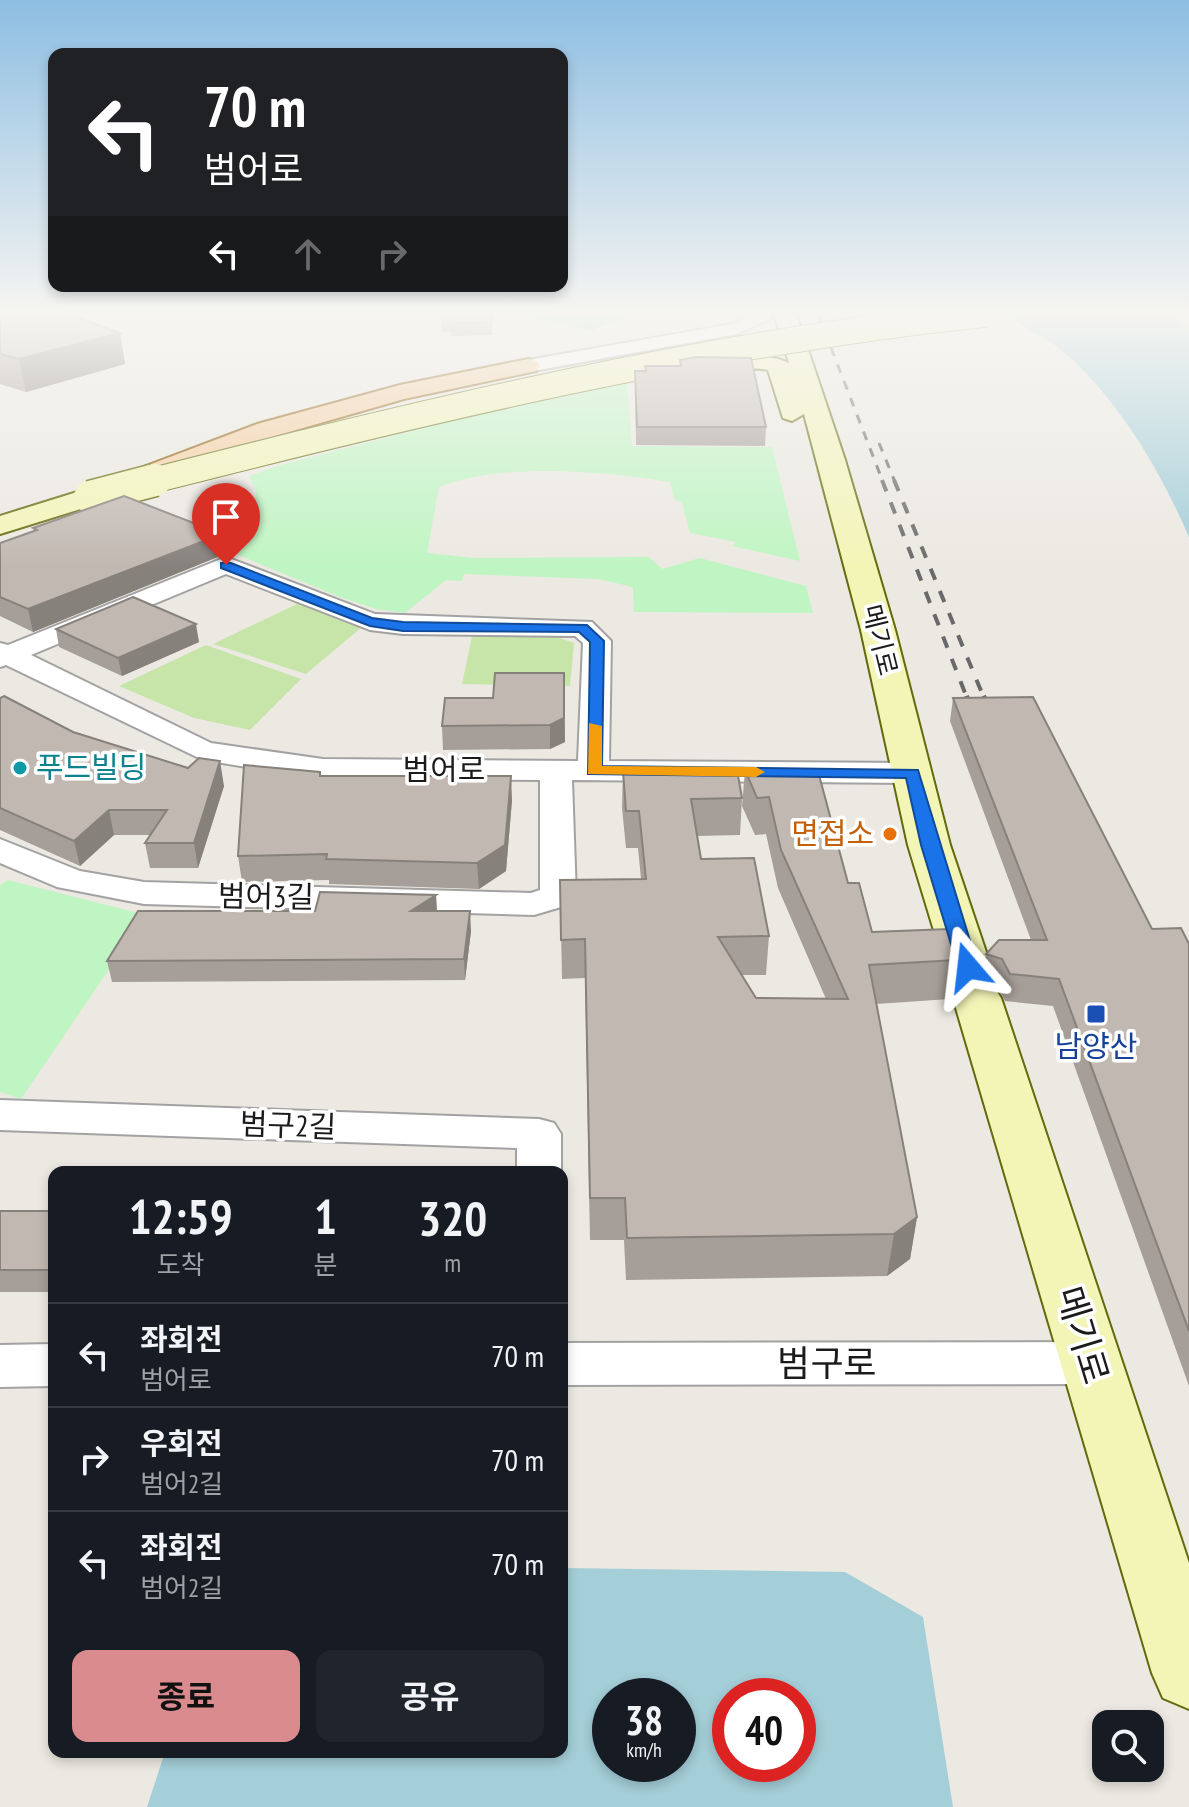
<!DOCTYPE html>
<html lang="ko">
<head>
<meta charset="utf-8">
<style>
  :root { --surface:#171b24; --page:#20242c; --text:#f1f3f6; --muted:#9ea1a6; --line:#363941; --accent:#d98b8e }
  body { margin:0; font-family:"PT Sans Narrow","Noto Sans KR",sans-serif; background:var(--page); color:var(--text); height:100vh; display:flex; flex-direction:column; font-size:30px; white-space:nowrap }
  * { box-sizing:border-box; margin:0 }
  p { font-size:26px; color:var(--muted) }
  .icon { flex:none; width:44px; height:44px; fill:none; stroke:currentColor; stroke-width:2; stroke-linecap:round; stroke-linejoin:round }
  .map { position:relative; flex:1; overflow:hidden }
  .drawer { position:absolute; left:48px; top:1166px; width:520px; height:592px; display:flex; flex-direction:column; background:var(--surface); border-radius:16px; box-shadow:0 4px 12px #0003 }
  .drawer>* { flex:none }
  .top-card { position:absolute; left:48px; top:48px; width:520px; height:244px; border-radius:16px; box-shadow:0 4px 12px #0003; background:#202124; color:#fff; overflow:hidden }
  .buttons { position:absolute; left:1092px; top:1710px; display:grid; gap:16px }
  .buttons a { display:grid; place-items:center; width:72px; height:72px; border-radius:16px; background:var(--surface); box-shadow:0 4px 12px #0003; font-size:40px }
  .speed { position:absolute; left:592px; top:1678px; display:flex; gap:16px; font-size:40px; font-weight:700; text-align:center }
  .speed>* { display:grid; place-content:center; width:104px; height:104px; border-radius:50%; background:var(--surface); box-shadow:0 4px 12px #0003; line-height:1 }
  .speed small { font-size:20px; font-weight:400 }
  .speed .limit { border:12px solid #d22; background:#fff; color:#111 }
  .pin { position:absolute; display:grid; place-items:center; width:68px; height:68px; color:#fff; margin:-82px -34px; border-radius:50% 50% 50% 0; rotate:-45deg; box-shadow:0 0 8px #0007 }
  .pin .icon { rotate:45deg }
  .me { position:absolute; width:88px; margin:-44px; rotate:343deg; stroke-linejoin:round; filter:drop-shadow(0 0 6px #0008) }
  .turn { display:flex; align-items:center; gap:28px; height:168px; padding:0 24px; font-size:36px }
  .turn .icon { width:104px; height:104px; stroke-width:2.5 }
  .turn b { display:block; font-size:56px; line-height:68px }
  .lanes { display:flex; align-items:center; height:76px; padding:0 24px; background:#0003; justify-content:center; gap:40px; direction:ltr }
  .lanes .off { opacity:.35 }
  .eta { display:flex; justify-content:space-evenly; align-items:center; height:136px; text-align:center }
  .eta b { font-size:48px; font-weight:700; line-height:56px }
  .primary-button { display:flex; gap:16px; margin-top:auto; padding:16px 24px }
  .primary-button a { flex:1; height:92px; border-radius:16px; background:var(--accent); color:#111; font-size:32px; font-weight:700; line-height:92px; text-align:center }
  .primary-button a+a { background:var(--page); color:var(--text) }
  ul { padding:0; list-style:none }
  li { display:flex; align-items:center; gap:24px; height:104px; padding:0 24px; border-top:2px solid var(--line) }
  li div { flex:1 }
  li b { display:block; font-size:30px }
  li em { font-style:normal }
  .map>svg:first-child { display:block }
  .grass { fill:#c8e5a9 }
  .park { fill:#bff5c2 }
  .pitch { fill:#83d8b5 }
  .water { fill:#a4ced8; fill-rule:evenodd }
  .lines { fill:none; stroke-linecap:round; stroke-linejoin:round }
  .street-casing { stroke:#a2a2a2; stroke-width:4 }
  .secondary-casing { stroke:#626a0b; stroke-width:4 }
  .primary-casing { stroke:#8b5c08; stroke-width:4 }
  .street { fill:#fff; fill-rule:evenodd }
  .secondary { fill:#f3f5b7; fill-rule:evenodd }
  .primary { fill:#f6cd9d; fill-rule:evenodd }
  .rail-far2 { stroke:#696969; stroke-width:3; stroke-dasharray:9 9; stroke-linecap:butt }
  .rail-far1 { stroke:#696969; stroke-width:4; stroke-dasharray:12 12; stroke-linecap:butt }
  .rail { stroke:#696969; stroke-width:6; stroke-dasharray:15 15; stroke-linecap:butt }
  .secondary-bridge-far1-casing { stroke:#626a0b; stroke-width:27; stroke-linecap:butt }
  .secondary-bridge-casing { stroke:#626a0b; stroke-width:35; stroke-linecap:butt }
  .secondary-bridge-far1 { stroke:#f3f5b7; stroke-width:25 }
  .secondary-bridge { stroke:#f3f5b7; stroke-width:32 }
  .wall { fill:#a69e98 }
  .shaded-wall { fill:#87817c }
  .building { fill:#c1b8b1; stroke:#87817c; stroke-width:2 }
  .route { fill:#1a73e8; stroke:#114b97; stroke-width:2 }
  .slow { fill:#f59e0b }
  .culture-dot { fill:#0f9aa8; stroke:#fff; stroke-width:3 }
  .food-dot { fill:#e8710a; stroke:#fff; stroke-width:3 }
  .transit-dot { fill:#1a4fb4; stroke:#fff; stroke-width:3 }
  .labels { text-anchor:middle; stroke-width:7; stroke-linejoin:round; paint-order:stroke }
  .far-street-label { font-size:26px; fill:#1b1b1b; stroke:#fff }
  .culture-label { font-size:30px; fill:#0d838f; stroke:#fff; text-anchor:start }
  .street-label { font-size:30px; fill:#1b1b1b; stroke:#fff }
  .food-label { font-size:30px; fill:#c56008; stroke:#fff; text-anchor:end }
  .transit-label { font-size:30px; fill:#164399; stroke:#fff }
  .near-street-label { font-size:36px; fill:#1b1b1b; stroke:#fff }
</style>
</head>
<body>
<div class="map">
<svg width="1189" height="1807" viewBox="0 0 1189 1807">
  <rect width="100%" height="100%" fill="#ece9e2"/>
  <path class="grass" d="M299,603L362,627L306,674L213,644Z
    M472,636L557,637L574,643L570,686L462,684Z
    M206,645L301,679L250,730L194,718L119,686Z"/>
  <path class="park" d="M627,382L632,446L772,447L800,561L732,546L736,542L690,533L682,503L674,499L670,482C601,471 505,462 439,487L427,553L474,558L649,557L662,569L700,558L806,586L813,613L634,612L633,587L598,579L464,574L461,581L446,580L405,613L376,609L340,597L185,533C203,528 257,517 256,493C256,487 251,482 249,476L277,466L562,393Z
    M8,880L146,915L21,1099L0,1092V885Z"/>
  <path class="pitch" d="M521,314H636L590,331Z"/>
  <path class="water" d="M1010,314H1169L1189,329V537C1160,470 1120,402 1065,353C1049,338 1025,331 1010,314Z
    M562,1568L845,1572L923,1617L953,1807H147L165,1752H562ZM610,1696H678V1764H610ZM730,1696H798V1764H730Z"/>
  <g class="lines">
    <g class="street-casing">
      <path id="street" d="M753,314H771V318L737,334L528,372L518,366L528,360L732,324Z
        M226,557L375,614L592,622L611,641L609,761L913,763L924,766L929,773L924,780L913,783L572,780L576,896L571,904L534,915L144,904L57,887L0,863V839L80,871L144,882L531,893L540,890V780L323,779L203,760L6,665L0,667V643L8,645ZM226,574L370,630L403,634L575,636L583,643L578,761L323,759L211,743L31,655Z
        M0,1100L539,1119L554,1123L561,1134V1172H517V1148L0,1130Z
        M1091,1342L1109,1348L1116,1363L1109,1378L1091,1384L562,1385V1343Z
        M54,1344V1386L0,1387V1345Z"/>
    </g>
    <g class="secondary-casing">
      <path id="secondary" d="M774,314H796L845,460L895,630L950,845L991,967L984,977L968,981L952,977L945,967L908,845L861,630L804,414L792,421L783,418L768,370C747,364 695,380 682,365C695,348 771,353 789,363Z
        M90,488L100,491L104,497L100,503L0,534V516Z
        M977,983L994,987L1001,998L1189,1563V1709L1163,1698L1152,1673L953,998L960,987Z"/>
    </g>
    <g class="primary-casing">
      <path id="primary" d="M528,359L536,361L540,366L536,371L404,399L275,436L150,484H130L126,478L130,472L257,424L400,385Z"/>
    </g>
    <use href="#street" class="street"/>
    <use href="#secondary" class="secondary"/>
    <use href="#primary" class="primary"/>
    <path class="rail-far2" d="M818,314L883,482
      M879,443L895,482"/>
    <path class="rail-far1" d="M882,480L967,698
      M894,480L984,698"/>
    <path class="rail" d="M966,696L974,717
      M983,696L992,717"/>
    <g class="secondary-bridge-far1-casing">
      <path id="secondary-bridge-far1" d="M147,482C425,411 701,344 987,314"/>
    </g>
    <g class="secondary-bridge-casing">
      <path id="secondary-bridge" d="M90,497L155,480"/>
    </g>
    <use href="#secondary-bridge-far1" class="secondary-bridge-far1"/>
    <use href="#secondary-bridge" class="secondary-bridge"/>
  </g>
  <path class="wall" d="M0,314L120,333L125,364L26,392L0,384Z
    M441,314L492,322V335L452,336L451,332H442Z
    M680,360L766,427L765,446L636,445L635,371H645V366H680Z
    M33,528L225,554L33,632L0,616V543L34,531Z
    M56,629L199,642L122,676L59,647Z
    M564,673L565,742L550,749L443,750L442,726L493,698Z
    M0,698L73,732L224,786L198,868H150L145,843L150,835H114L80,866L0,830Z
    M953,698L1152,929L1189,944V1386L1053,1006L1005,1001L997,985L981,981L986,954L1031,940L950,721Z
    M745,770L848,883L872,932L949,929L964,983L957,985L950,999L876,1004L917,1217L910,1259L887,1276L626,1280L624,1240H590L585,978L562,979L560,880L641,879L638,848H626L622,808L623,771L742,798L740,835L697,836L701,859L769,936L766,975H742L756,998L826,999L778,888L766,834L755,835L742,806Z
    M320,776L512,800L506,871L479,889L329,884V880L242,882L238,856Z
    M436,895L437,911L471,931L465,980L112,982L107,961L315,911Z
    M0,1211H54V1292H0Z"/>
  <path class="shaded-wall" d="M120,333L125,364L26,392L19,359Z
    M222,534L225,554L33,632L28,609Z
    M196,624L199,642L122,676L118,658Z
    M564,673L565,742L550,749V725Z
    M220,761L224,786L198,868L194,843Z
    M511,776L512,800L506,871L479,889L477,863Z
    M109,810L114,835L80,866L74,841Z
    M436,895L437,915L411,911Z
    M470,911L471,931L465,980L464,959Z
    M971,944L964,983L957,985L950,999L957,960L964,946Z
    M917,1217L910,1259L887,1276L894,1234Z"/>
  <path class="building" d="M0,314H68L120,333L19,359L0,354Z
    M441,314H491L492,322L451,323V319H442Z
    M696,357L751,358L766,427H637L635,371H646L645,366H681L680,360Z
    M124,496L222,534L28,609L0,597V543L37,530L33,528Z
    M133,597L196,624L118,658L56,629Z
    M495,673H564V718L550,725L442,726L445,698H493Z
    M4,696L73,732L188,768L199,758L220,761L194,843H145L167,810H109L74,841L0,808V698Z
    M1033,697L1152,929L1181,928L1189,944V1331L1059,979L1010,974L1002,959L986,954L999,940H1047L953,698Z
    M244,765L320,772V776H511L505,845L477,863L326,859L327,854L238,856Z
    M808,769L819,775L848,883H859L872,932L949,929L956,939L971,944L964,946L957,960L869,965L917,1217L894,1234L627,1238L625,1198H590L585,939L561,940L560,880L646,879L639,811H626L623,771L737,770L742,798L691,799L701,859L754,858L769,936L718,937L756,998L848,999L781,850L769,797L757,798L745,770Z
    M320,892L436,895L411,911H470L464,959L107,961L138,911H315Z
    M0,1211H54V1270H0Z"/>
  <linearGradient id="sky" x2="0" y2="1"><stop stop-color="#8dbee2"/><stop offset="0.55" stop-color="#f6f5f2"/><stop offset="1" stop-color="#f6f5f2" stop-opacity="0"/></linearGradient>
  <rect width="1189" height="567" fill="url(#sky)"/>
  <path class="route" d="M221,563H231L372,618L403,622L587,625L604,641L602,766L918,770L978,967L968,973L958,967L921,845L906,778L588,774L590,642L579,632L403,631L370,626L221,568Z"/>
  <path class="slow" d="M589,723L602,726V766L756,767L765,772L756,777L588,774Z"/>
  <circle class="culture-dot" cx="20" cy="768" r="8"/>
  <circle class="food-dot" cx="890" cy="834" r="8"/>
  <rect class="transit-dot" x="1086" y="1004" width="20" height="20" rx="4"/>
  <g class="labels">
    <g class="far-street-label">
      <text transform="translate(880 640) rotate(76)" y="9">메기로</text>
    </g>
    <g class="culture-label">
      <text x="36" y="778">푸드빌딩</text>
    </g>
    <g class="street-label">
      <text x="444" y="780">범어로</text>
      <text transform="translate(266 897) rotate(1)" y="10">범어3길</text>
      <text transform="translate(288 1126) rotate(2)" y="10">범구2길</text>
    </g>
    <g class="food-label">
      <text x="874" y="844">면접소</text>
    </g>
    <g class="transit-label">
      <text x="1096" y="1057">남양산</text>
    </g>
    <g class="near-street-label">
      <text transform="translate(1083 1335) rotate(73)" y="13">메기로</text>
      <text x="827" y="1376">범구로</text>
    </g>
  </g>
</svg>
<div class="buttons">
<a><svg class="icon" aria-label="search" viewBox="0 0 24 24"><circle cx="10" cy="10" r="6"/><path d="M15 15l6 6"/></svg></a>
</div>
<div class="speed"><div>38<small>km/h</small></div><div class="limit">40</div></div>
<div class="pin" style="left:226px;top:565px;background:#d93025"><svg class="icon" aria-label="arrive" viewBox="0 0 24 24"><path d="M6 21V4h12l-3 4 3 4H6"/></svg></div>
<svg class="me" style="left:968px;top:967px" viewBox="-20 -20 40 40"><path d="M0-17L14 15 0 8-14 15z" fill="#1a73e8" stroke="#fff" stroke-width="4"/></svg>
<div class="top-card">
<div class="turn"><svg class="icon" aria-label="left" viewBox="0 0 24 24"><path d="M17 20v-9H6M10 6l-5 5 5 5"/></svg><div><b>70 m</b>범어로</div></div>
<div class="lanes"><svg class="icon" aria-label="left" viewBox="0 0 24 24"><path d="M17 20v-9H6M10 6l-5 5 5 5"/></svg><svg class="icon off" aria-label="ahead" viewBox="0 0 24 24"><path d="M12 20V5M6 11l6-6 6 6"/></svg><svg class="icon off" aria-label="right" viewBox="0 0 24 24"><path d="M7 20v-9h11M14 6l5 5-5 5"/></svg></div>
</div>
<section class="drawer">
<div class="eta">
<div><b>12:59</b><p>도착</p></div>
<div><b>1</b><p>분</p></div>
<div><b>320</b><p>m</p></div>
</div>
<ul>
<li><svg class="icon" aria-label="left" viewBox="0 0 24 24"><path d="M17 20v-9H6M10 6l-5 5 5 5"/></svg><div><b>좌회전</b><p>범어로</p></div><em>70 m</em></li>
<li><svg class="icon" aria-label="right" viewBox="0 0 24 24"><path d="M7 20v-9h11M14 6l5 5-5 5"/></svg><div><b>우회전</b><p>범어2길</p></div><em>70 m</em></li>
<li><svg class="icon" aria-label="left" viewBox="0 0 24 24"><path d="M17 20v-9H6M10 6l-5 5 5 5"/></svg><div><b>좌회전</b><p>범어2길</p></div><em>70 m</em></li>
</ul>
<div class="primary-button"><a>종료</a><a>공유</a></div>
</section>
</div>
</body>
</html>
